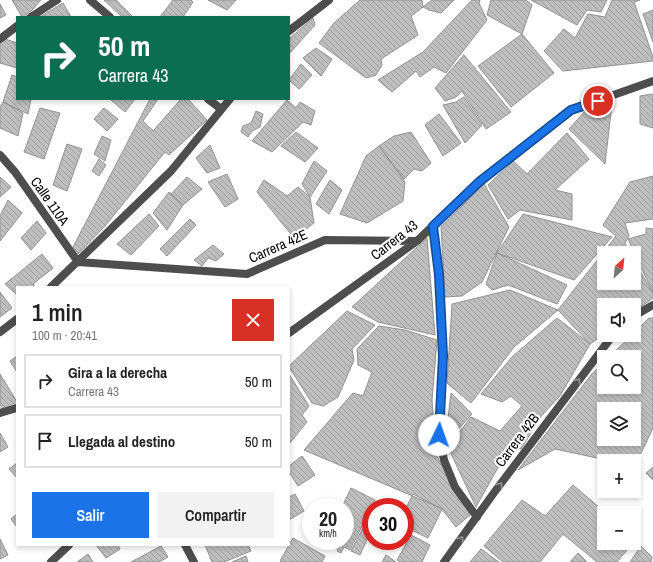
<!DOCTYPE html>
<html lang="es">
<head>
<meta charset="utf-8">
<style>
  :root { --surface:#fff; --page:#f2f2f2; --text:#222; --muted:#767676; --line:#e0e0e0; --accent:#1a73e8 }
  body { margin:0; font-family:"Archivo Narrow",sans-serif; background:var(--page); color:var(--text); height:100vh; display:flex; flex-direction:column; font-size:15px; white-space:nowrap }
  * { box-sizing:border-box; margin:0 }
  p { font-size:13px; color:var(--muted) }
  .icon { flex:none; width:22px; height:22px; fill:none; stroke:currentColor; stroke-width:2; stroke-linecap:round; stroke-linejoin:round }
  .map { position:relative; flex:1; overflow:hidden }
  .panel { position:absolute; left:16px; top:286px; width:274px; height:260px; display:flex; flex-direction:column; background:var(--surface); border-radius:0px; box-shadow:0 2px 6px #0003 }
  .panel>* { flex:none }
  .banner { position:absolute; left:16px; top:16px; width:274px; height:84px; border-radius:0px; box-shadow:0 2px 6px #0003; background:#0b6e4f; color:#fff; overflow:hidden }
  .needle { width:26px; rotate:27deg }
  .fabs { position:absolute; left:597px; top:246px; display:grid; gap:8px }
  .fabs a { display:grid; place-items:center; width:44px; height:44px; border-radius:0px; background:var(--surface); box-shadow:0 2px 6px #0003; font-size:20px }
  .speed { position:absolute; left:302px; top:498px; display:flex; gap:8px; font-size:20px; font-weight:700; text-align:center }
  .speed>* { display:grid; place-content:center; width:52px; height:52px; border-radius:50%; background:var(--surface); box-shadow:0 2px 6px #0003; line-height:1 }
  .speed small { font-size:10px; font-weight:400 }
  .speed .limit { border:6px solid #d22; background:#fff; color:#111 }
  .pin { position:absolute; display:grid; place-items:center; width:34px; height:34px; color:#fff; margin:-17px; border:2px solid #fff; border-radius:50%; box-shadow:0 1px 4px #0007 }
  .me { position:absolute; width:44px; margin:-22px; rotate:3deg; stroke-linejoin:round; filter:drop-shadow(0 0 3px #0008) }
  .turn { display:flex; align-items:center; gap:14px; height:84px; padding:0 16px; font-size:18px }
  .turn .icon { width:52px; height:52px; stroke-width:2.5 }
  .turn b { display:block; font-size:28px; line-height:34px }
  .round { display:grid; place-items:center; flex:none; width:42px; height:42px; border-radius:0px; background:var(--page) }
  .headline { display:flex; align-items:center; justify-content:space-between; height:68px; padding:0 16px }
  h1 { font-size:24px; font-weight:600; line-height:30px }
  .primary-button { display:flex; gap:8px; margin-top:auto; padding:8px 16px }
  .primary-button a { flex:1; height:46px; border-radius:0px; background:var(--accent); color:#fff; font-size:16px; font-weight:600; line-height:46px; text-align:center }
  .primary-button a+a { background:var(--page); color:var(--text) }
  ul { padding:0; list-style:none }
  li { display:flex; align-items:center; gap:12px; height:54px; margin:0 8px 6px; padding:0 8px; border:2px solid var(--line); border-radius:0px }
  li div { flex:1 }
  li b { display:block; font-size:15px }
  li em { font-style:normal }
  .map>svg:first-child { display:block }
  .building { fill:url(#building-back-hatch); stroke:#929292; fill-rule:evenodd }
  .lines { fill:none; stroke-linecap:round; stroke-linejoin:round }
  .minor { stroke:#4e4e4e; stroke-width:8 }
  .tertiary { stroke:#4e4e4e; stroke-width:8 }
  .oneway { stroke:#959595 }
  .route-casing { stroke:#114b97; stroke-width:10 }
  .route { stroke:#1a73e8; stroke-width:7 }
  .labels { text-anchor:middle; stroke-width:4; stroke-linejoin:round; paint-order:stroke }
  .street-label { font-size:14px; fill:#000; stroke:#fff }
</style>
</head>
<body>
<div class="map">
<svg width="653" height="562" viewBox="0 0 653 562">
  <defs>
    <pattern id="building-back-hatch" width="6" height="6" patternUnits="userSpaceOnUse"><rect width="6" height="6" fill="#bebebe"/><path d="M-1 5l2 2M0 0l6 6M5-1l2 2" fill="none" stroke="#a2a2a2"/></pattern>
  </defs>
  <rect width="100%" height="100%" fill="#fff"/>
  <path class="building" d="M12,0H41L26,17H22Z
    M104,0H116L133,17H122Z
    M173,0H191L193,2L183,17H160Z
    M208,0H236L227,10Z
    M360,0H422L423,7L411,16L418,35L381,59L382,65L376,75L366,78L319,43L334,23Z
    M432,0H454L441,13L429,10L423,7Z
    M472,0H480L479,3L487,20L446,73L434,67L420,77L416,71L392,92L378,80L423,52Z
    M491,0H526L532,5L522,34L487,15Z
    M531,0H607L601,12L587,10L577,25Z
    M612,0H640L634,2L653,57V61L563,71L544,51L564,29L575,38L588,14L605,17Z
    M63,3L71,17H40Z
    M0,4L6,15L0,18Z
    M653,10V42L643,14Z
    M313,18L315,25L289,54V39Z
    M522,34L554,73L511,107L478,66Z
    M2,38L17,43V68L0,63V42Z
    M316,48L332,59L321,76L303,58Z
    M464,55L511,112L486,129L462,91L456,97L445,101L435,88Z
    M301,64L312,75L299,89L289,80Z
    M12,75L17,77V99H31L28,114L3,102Z
    M653,94V128L640,124V96Z
    M464,97L482,125L465,143L443,105L456,102Z
    M110,99H135L125,112Z
    M150,99H158L143,121L153,131L181,99H188L207,120L169,155L165,152L105,226L78,254L73,247Z
    M287,100L296,108L300,102L315,111L311,125L303,122L272,152L252,141Z
    M3,102L23,113L18,136L0,128V107Z
    M612,104L605,164L569,129L586,110Z
    M40,108L60,113L44,159L24,152Z
    M104,108L118,119L107,131L94,119Z
    M256,111L263,114L260,127L252,131L248,137L241,132L243,126L251,123Z
    M439,114L461,143L443,156L425,125Z
    M296,132L318,148L305,162L281,146Z
    M411,132L431,163L422,171L414,169L404,179L379,146L394,136Z
    M567,133L589,159L555,190L572,194V220L520,210L508,219L488,185L513,161L527,174Z
    M102,136L111,140L105,161L94,154Z
    M67,144L82,149L67,191L53,185Z
    M210,145L220,168L207,173L196,158Z
    M379,146L405,182L403,201L367,223L340,214L366,156Z
    M99,159L106,165L99,176L92,171Z
    M314,161L327,171L310,197L302,184Z
    M227,174L238,199L225,207L208,182Z
    M653,176V219L625,223L629,236L625,243L628,250L624,253H604V259L599,258L616,236L603,225L630,182Z
    M0,177L11,187L0,197Z
    M187,177L202,189L183,205L171,194Z
    M264,180L287,196L298,187L310,197L314,223L294,238L257,192Z
    M330,180L342,190L329,214L316,204Z
    M484,184L509,227L482,282L462,296L445,297L441,227Z
    M169,192L183,205L167,230L153,213Z
    M8,200L22,213L0,241V216Z
    M149,214L159,226L131,255L117,244Z
    M523,214L612,237L574,280L497,253Z
    M190,219L196,225L167,256L160,249Z
    M37,221L46,233L31,250L21,238Z
    M646,228L653,229V293L628,239L646,234Z
    M427,238L435,335L378,322L352,307Z
    M213,245L224,254L216,261L208,258L202,266L194,260Z
    M497,253L567,285L557,304L508,285L492,290L486,284Z
    M42,254L53,268L33,284L35,287H17V295L5,284Z
    M599,258L604,261V283H634V260L653,294V298L634,312V305H604V334L590,344L558,310Z
    M510,290L558,310L514,347L471,403L447,383L452,304Z
    M0,292L12,308L0,317Z
    M347,311L375,325L352,349L354,360L338,397L323,406L312,403L289,367V366Z
    M557,318L590,344L560,396L542,415L521,449L510,446L476,507L448,447L471,417L500,431L522,406L511,396L502,402L481,394L512,357Z
    M649,318H653V428L635,466H634V461H611L555,449L518,470L591,375L604,362V387H634V357H609L632,335H634V333ZM604,409H634V439H604Z
    M379,326L405,330L437,340L432,400L436,455L470,515L456,527L441,508L304,450L353,393L363,396L372,372L358,365L357,349Z
    M17,356V372L10,361Z
    M0,374L17,402V404L4,411L0,405Z
    M289,374L309,406L302,415L307,422L289,444Z
    M451,393L472,414L445,444Z
    M0,433L8,447L0,452Z
    M302,456L315,475L298,486L289,472V466Z
    M17,463V478L9,469Z
    M653,467V480L646,473Z
    M573,485L606,513H604V543H633L617,562H597L563,534L540,562H503L484,546L522,500L545,516Z
    M351,488L375,500L350,550L344,547L341,553L337,551L340,544L334,541H345V507H342Z
    M295,494L304,511L289,520V497Z
    M413,494L442,509L428,538L405,527V510Z
    M371,512V533H370L360,555L351,551Z
    M17,514V527L11,519Z
    M411,535L430,545L422,562H400L397,560Z
    M293,538L325,556L322,562H282L280,561Z
    M0,539L8,555L0,559Z
    M96,545H118L120,549L106,558Z
    M205,545H248L251,551L224,562H212Z
    M161,546L168,557L159,562H131Z
    M641,546L652,557L651,562H630Z
    M481,549L499,562H470Z
    M578,553L587,562H570Z
    M88,554L93,562H77Z
    M386,555L396,562H382Z
    M246,556L248,562H232Z"/>
  <g class="lines">
    <path class="minor" d="M90,0L110,17
      M31,17L57,0
      M289,31L329,0
      M0,39L17,26
      M208,99L221,109
      M0,155L15,172L78,262L247,274L325,240L417,241
      M433,226L439,275L443,356L439,435L444,460L455,487L477,517
      M51,287L171,171L230,99
      M0,332L17,319
      M289,333L417,241L479,182L571,110L653,81
      M0,413L17,408
      M185,545L194,562
      M51,562L69,545"/>
    <path class="tertiary" d="M634,316L653,305
      M444,562L496,490L613,335"/>
  </g>
  <defs><path id="oneway-chevron" d="M-2-3.5L2.5 0L-2 3.5" fill="none" stroke-width="1.6" stroke-linecap="round" stroke-linejoin="round"/></defs>
  <g class="oneway">
    <use href="#oneway-chevron" transform="translate(578 381) rotate(-53)"/>
    <use href="#oneway-chevron" transform="translate(500 485) rotate(-53)"/>
    <use href="#oneway-chevron" transform="translate(461 539) rotate(-54)"/>
  </g>
  <g class="lines">
    <g class="route-casing">
      <path id="route" d="M439,435L443,356L439,275L433,226L479,182L571,110L598,101"/>
    </g>
    <use href="#route" class="route"/>
  </g>
  <g class="labels">
    <g class="street-label">
      <text transform="translate(50 201) rotate(55)" y="5">Calle 110A</text>
      <text transform="translate(394 240) rotate(-38)" y="5">Carrera 43</text>
      <text transform="translate(278 246) rotate(-24)" y="5">Carrera 42E</text>
      <text transform="translate(517 440) rotate(-53)" y="5">Carrera 42B</text>
    </g>
  </g>
</svg>
<div class="fabs">
<a><svg class="needle" viewBox="-14 -14 28 28"><path d="M0-13l5 13h-10z" fill="#e53935"/><path d="M0 13l5-13h-10z" fill="#767676"/></svg></a>
<a><svg class="icon" aria-label="sound" viewBox="0 0 24 24"><path d="M4 9h4l5-4v14l-5-4H4zM17 9q2 3 0 6"/></svg></a>
<a><svg class="icon" aria-label="search" viewBox="0 0 24 24"><circle cx="10" cy="10" r="6"/><path d="M15 15l6 6"/></svg></a>
<a><svg class="icon" aria-label="layers" viewBox="0 0 24 24"><path d="M12 4l9 5-9 5-9-5zM3 14l9 5 9-5"/></svg></a>
<a>+</a>
<a>−</a>
</div>
<div class="speed"><div>20<small>km/h</small></div><div class="limit">30</div></div>
<div class="pin" style="left:598px;top:101px;background:#d93025"><svg class="icon" aria-label="arrive" viewBox="0 0 24 24"><path d="M6 21V4h12l-3 4 3 4H6"/></svg></div>
<svg class="me" style="left:439px;top:435px" viewBox="-20 -20 40 40"><circle r="19" fill="#fff"/><path d="M0-13L10 11 0 6-10 11z" fill="#1a73e8"/></svg>
<div class="banner">
<div class="turn"><svg class="icon" aria-label="right" viewBox="0 0 24 24"><path d="M7 20v-9h11M14 6l5 5-5 5"/></svg><div><b>50 m</b>Carrera 43</div></div>
</div>
<section class="panel">
<div class="headline"><div><h1>1 min</h1><p>100 m · 20:41</p></div><a class="round" style="background:#d93025;color:#fff"><svg class="icon" aria-label="close" viewBox="0 0 24 24"><path d="M6 6l12 12M18 6L6 18"/></svg></a></div>
<ul>
<li><svg class="icon" aria-label="right" viewBox="0 0 24 24"><path d="M7 20v-9h11M14 6l5 5-5 5"/></svg><div><b>Gira a la derecha</b><p>Carrera 43</p></div><em>50 m</em></li>
<li><svg class="icon" aria-label="arrive" viewBox="0 0 24 24"><path d="M6 21V4h12l-3 4 3 4H6"/></svg><div><b>Llegada al destino</b></div><em>50 m</em></li>
</ul>
<div class="primary-button"><a>Salir</a><a>Compartir</a></div>
</section>
</div>
</body>
</html>
